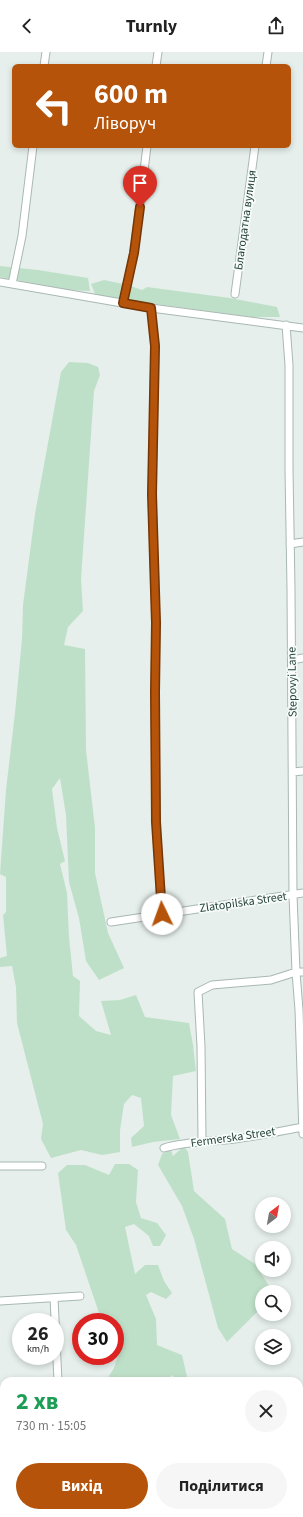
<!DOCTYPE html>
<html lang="uk">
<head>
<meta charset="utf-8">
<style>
  :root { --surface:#fff; --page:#f6f6f6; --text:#222; --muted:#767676; --accent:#b45309 }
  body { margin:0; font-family:"Source Sans 3",sans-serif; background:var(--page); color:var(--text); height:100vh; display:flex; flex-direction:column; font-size:15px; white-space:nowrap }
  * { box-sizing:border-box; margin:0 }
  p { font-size:13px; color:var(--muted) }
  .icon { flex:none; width:22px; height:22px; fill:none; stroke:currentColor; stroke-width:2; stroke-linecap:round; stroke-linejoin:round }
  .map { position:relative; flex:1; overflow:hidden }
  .sheet { position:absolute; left:0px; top:1325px; width:303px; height:140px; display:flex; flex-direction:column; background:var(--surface); border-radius:12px 12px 0 0; box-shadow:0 2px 6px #0003 }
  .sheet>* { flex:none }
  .guide { position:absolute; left:12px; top:12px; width:279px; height:84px; border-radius:6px; box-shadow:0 2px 6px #0003; background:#b45309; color:#fff; overflow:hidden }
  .needle { width:26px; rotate:31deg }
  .buttons { position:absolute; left:255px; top:1145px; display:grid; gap:8px }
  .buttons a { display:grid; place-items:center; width:36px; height:36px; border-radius:50%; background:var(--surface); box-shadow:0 2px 6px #0003; font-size:20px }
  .speed { position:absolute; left:12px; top:1261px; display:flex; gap:8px; font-size:20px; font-weight:700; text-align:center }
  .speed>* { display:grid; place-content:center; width:52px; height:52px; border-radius:50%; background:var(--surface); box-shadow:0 2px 6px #0003; line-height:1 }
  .speed small { font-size:10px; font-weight:400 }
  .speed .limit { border:6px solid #d22; background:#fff; color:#111 }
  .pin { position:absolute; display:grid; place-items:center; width:34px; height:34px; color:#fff; margin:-41px -17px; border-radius:50% 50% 50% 0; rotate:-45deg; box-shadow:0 0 4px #0007 }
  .pin .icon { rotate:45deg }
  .me { position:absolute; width:44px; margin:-22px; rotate:357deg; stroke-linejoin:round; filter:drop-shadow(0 0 3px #0008) }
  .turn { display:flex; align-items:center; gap:14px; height:84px; padding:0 16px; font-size:18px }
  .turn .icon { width:52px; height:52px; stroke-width:2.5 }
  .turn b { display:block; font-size:28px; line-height:34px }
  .round { display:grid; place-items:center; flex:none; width:42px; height:42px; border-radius:21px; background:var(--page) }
  .headline { display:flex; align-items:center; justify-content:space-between; height:68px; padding:0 16px }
  h1 { font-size:24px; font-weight:700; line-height:30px; color:#1e9e55 }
  .cta { display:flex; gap:8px; margin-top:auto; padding:8px 16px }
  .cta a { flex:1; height:46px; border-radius:24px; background:var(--accent); color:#fff; font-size:16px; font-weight:700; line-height:46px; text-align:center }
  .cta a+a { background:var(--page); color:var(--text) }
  header { display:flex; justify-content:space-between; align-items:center; height:52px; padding:0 16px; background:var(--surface); font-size:18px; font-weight:700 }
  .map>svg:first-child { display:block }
  .green { fill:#bfe0c8 }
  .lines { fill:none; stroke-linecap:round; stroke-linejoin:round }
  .street-casing { stroke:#a8b8b2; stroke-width:9 }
  .street { stroke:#fff; stroke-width:7 }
  .route-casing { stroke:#753606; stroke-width:10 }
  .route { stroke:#b45309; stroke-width:7 }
  .labels { text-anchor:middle; stroke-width:3.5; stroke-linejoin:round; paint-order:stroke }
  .street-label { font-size:12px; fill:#24423a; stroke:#f7fbf9 }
</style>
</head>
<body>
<header><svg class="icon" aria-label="back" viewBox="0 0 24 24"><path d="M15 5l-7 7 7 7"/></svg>Turnly<svg class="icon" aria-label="share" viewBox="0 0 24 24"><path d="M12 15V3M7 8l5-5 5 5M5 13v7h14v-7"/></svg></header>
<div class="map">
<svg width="303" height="1465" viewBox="0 0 303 1465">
  <rect width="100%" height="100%" fill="#e6efeb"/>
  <path class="green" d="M0,214L38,218L88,226L90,239L69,238L0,225Z
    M104,228L128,233L142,238L147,235L230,246L277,255L280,265H252L96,244L91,232Z
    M69,310L88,311L98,315L100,323L94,339L81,527L83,559L68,575L64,593L85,597L86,698L95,776V821L108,881L124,916L99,928L86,909L79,866L69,830L66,763L60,726L52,737L57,776L65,809L60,812L67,841L69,885L73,924L80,929L79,964L96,979L111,983L101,949L120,948L136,943L145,965L189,971L193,993L196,1019L173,1024L171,1063L180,1087L153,1090L132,1095L131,1086L144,1074L141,1046L132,1043L124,1052L120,1078V1100L102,1103L81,1098L51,1106L41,1087L43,1072L17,971L16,935L12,914L0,915V906L7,904L3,863L6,860V825L0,822L6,738L15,661L22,587L23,553L35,462L61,320Z
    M184,1094L188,1100L194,1139L225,1167L232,1197L255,1212L273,1240H262V1255L227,1290L218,1276L194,1187L182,1154L158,1113L162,1102L171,1098L173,1104Z
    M115,1112H129L138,1118L136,1150L141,1166L157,1171L166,1183L160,1194H153L149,1184L134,1172L125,1175L135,1222L145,1213H158L164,1229L172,1241L166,1247L151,1240L146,1243L156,1267L157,1293L182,1303L188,1329H174L173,1323L162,1329H106L114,1316L118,1304L115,1300V1270H102L76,1193L66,1178L58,1121L67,1113H85L109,1123Z"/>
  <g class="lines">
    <g class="street-casing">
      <path id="street" d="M44,14L46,0
        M156,14L158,0
        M266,14L268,0
        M0,230L151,256L303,276
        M12,232L22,184L33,94
        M235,242L255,94
        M123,251L134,201L147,94
        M151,256L155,294L152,442L156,571L155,640L156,770L162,862
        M286,273L289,313V418L291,537L293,843L296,920L299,958L303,1082
        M290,492L303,490
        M292,608L303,606
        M293,720L303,719
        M111,870L303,841
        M202,1089L201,994L198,940L212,933L271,928L296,920H303
        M164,1096C188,1089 211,1090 235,1087C258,1084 281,1079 303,1075
        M0,1114H42
        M54,1246L58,1329
        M0,1249L80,1244
        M123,1461V1465
        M13,1465L68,1464"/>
    </g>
    <use href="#street" class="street"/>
  </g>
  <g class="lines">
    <g class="route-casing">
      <path id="route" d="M140,155L134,201L123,251L151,256L155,294L152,442L156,571L155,640L156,770L162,862"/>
    </g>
    <use href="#route" class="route"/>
  </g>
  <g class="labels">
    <g class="street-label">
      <text transform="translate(245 168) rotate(-82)" y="4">Благодатна вулиця</text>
      <text transform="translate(292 630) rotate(-91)" y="4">Stepovyi Lane</text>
      <text transform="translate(243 850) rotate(-8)" y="4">Zlatopilska Street</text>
      <text transform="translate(233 1085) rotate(-8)" y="4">Fermerska Street</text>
    </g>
  </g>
</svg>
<div class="buttons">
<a><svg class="needle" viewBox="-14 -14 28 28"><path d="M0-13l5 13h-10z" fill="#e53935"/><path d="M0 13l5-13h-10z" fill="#767676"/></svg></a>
<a><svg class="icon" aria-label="sound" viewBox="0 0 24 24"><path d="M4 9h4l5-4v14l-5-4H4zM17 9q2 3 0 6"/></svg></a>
<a><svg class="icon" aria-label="search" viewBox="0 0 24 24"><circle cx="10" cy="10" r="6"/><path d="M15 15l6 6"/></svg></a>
<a><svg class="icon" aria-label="layers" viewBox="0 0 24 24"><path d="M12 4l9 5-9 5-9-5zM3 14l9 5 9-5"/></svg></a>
</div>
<div class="speed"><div>26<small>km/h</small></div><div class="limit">30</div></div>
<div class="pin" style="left:140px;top:155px;background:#d93025"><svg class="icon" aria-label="arrive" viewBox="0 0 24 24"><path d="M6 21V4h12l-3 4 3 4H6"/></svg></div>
<svg class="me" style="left:162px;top:862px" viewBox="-20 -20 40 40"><circle r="19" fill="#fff"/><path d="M0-13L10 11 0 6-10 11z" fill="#b45309"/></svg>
<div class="guide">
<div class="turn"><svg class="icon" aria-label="left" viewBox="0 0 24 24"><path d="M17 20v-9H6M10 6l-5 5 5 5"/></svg><div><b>600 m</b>Ліворуч</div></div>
</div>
<section class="sheet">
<div class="headline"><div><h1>2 хв</h1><p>730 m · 15:05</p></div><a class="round"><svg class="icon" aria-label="close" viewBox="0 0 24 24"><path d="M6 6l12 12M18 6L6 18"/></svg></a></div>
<div class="cta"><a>Вихід</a><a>Поділитися</a></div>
</section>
</div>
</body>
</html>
